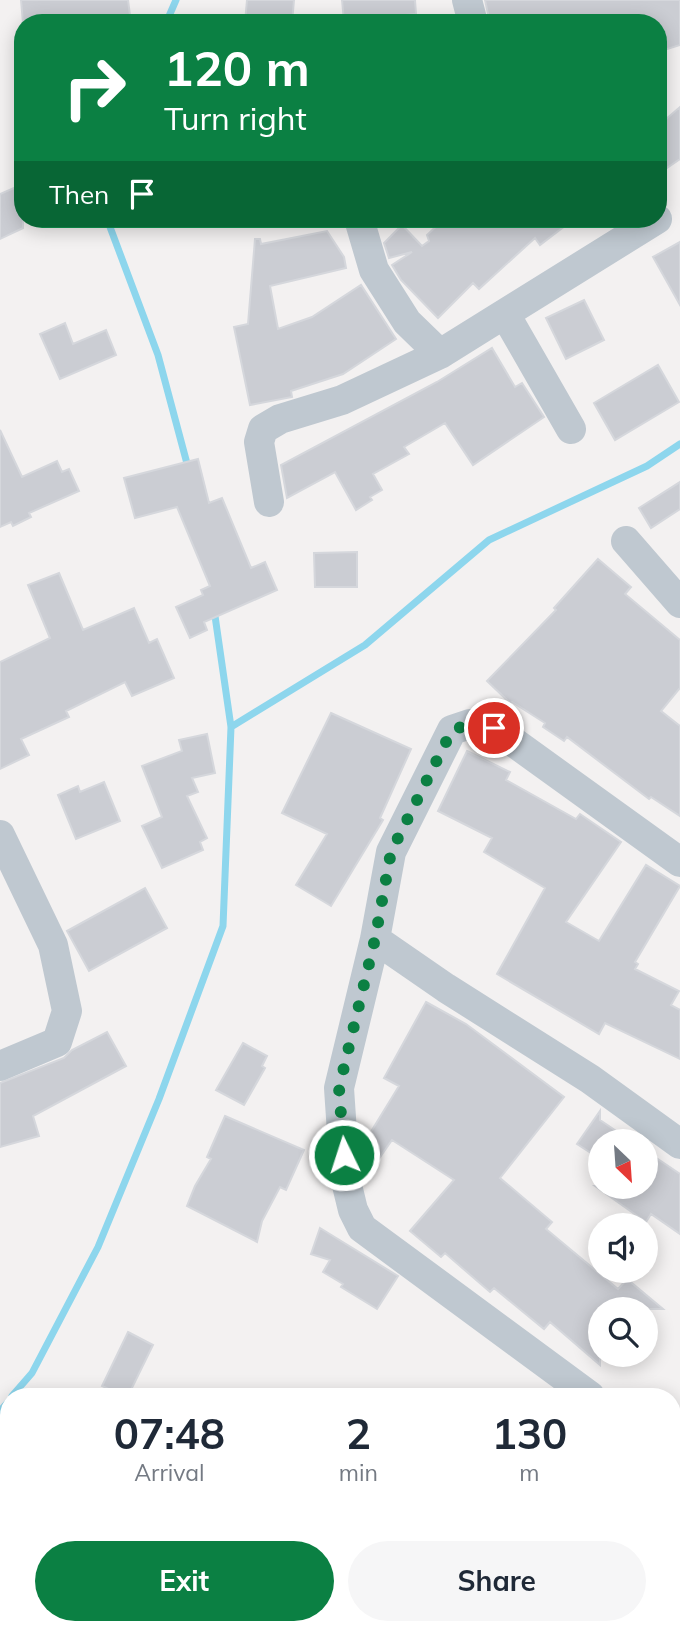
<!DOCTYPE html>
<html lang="en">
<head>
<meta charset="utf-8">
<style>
  :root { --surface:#fff; --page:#f6f6f7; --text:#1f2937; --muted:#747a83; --accent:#0b8043 }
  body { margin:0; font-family:Mulish,sans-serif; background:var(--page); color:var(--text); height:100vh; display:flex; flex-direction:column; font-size:26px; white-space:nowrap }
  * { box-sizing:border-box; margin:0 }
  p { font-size:23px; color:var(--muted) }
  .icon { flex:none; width:38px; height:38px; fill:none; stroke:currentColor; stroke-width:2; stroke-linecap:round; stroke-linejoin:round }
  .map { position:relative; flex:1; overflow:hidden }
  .drawer { position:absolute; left:0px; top:1388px; width:681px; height:247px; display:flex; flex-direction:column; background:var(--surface); border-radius:28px 28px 0 0; box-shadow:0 4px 18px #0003 }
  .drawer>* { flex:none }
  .top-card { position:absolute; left:14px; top:14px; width:653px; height:214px; border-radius:28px; box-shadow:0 4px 18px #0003; background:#0b8043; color:#fff; overflow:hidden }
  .needle { width:46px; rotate:155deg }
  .tools { position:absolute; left:588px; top:1129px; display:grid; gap:14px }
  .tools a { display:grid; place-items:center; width:70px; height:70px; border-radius:50%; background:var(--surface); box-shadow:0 4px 18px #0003; font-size:35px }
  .pin { position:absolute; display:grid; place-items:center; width:60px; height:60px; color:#fff; margin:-30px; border:4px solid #fff; border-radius:50%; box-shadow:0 2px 7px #0007 }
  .me { position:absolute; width:77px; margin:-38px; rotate:356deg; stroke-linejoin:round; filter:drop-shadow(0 0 5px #0008) }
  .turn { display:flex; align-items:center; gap:24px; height:147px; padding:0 35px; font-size:32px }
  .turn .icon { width:91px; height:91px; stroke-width:2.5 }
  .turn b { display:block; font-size:49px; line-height:60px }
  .then { display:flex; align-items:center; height:66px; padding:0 35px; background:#0003; gap:14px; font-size:26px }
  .eta { display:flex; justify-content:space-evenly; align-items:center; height:119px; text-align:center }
  .eta b { font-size:42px; font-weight:700; line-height:49px }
  .primary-button { display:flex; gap:14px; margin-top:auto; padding:14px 35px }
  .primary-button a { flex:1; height:80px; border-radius:42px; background:var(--accent); color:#fff; font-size:28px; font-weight:700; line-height:80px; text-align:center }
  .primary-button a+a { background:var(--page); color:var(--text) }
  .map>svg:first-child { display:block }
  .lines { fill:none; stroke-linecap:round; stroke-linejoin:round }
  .stream { stroke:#8dd6ed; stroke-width:7 }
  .building { fill:#cbcdd3; stroke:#d5d7dc; stroke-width:2 }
  .minor { stroke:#bfc8d0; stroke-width:30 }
  .route { stroke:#0b8043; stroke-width:12; stroke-dasharray:0 21.6 }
</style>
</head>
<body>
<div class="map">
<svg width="680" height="1633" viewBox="0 0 680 1633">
  <rect width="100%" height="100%" fill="#f3f1f1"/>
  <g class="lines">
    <path class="stream" d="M166,23L176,0
      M107,219L158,355L189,471
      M231,727L365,645L489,540L647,466L680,444
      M12,1396L32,1373L98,1247L159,1099L223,926L231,727L214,609
      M0,1411L9,1401"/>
  </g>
  <path class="building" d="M21,0H128L131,23H23Z
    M247,0H294L292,23H245Z
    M342,0H415L416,14L344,21Z
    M485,0H680V45L658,52V23H490Z
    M680,107V159L658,174V126Z
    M23,184V228L0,239V194Z
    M444,219H574L540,245L535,238L479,289L473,283L438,318L401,280L392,265L412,252L389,258L384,243L402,225L422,246L429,241L427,235Z
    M327,231L344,257L346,268L270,286L278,329L312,317L361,285L396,339L343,374L291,391L292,397L250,405L234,327L248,324L255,239H260L261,244Z
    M680,242V305L653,257Z
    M584,300L604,340L566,359L546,318Z
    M65,323L73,344L106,330L116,355L60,379L40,334Z
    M492,348L515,387L522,383L544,417L473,465L445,423L404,447L409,454L373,474L382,490L370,497L372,500L356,510L335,472L287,498L281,465L437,382Z
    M658,365L679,402L615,440L594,403Z
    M0,430L22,477L57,461L62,472L69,469L79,491L29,513L31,517L13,526L11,522L0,527Z
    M198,459L209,503L222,498L251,568L265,562L277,590L204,622L207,630L190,638L176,607L203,595L201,590L210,586L177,507L135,518L124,478Z
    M680,482V509L651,528L639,508Z
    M357,552V587H315L314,553Z
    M598,559L631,587L625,594L680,640V688L661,711L680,726V816L651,797L649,799L567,737L564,741L543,727L545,723L512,702L510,703L487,681L556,610L554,608Z
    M59,573L83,630L134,608L149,643L157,639L174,678L132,696L125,682L66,711L69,717L21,739L29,755L0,769V662L50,638L28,585Z
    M331,713L411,749L380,818L383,820L331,906L296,885L327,834L282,813Z
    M207,734L215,773L192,778L198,792L187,796L207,838L200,842L203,850L162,868L142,826L162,817L142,766L182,751L179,740Z
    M467,751L510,772L506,780L576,819L580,814L621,842L566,922L599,941L646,865L680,886L635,962L638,964L635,969L679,991L671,1005L680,1010V1059L605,1023L599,1034L497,974L545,888L484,852L492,838L438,811Z
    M104,782L120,821L76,839L58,795L78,786L80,792Z
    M145,888L167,928L89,971L67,931Z
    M426,1002L466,1024L564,1097L500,1178L552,1222L546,1229L618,1289L627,1279L663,1309H600V1365L550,1322L544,1329L494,1288L490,1292L445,1253L441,1257L410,1231L454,1180L392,1140L378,1160L361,1148L399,1086L384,1078Z
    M107,1032L126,1066L33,1116L39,1136L0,1147V1083L64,1058L72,1050Z
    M243,1043L267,1056L262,1066L265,1068L244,1105L216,1090Z
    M600,1111V1120L631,1141H600V1159L577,1144Z
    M225,1116L304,1150L286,1190L280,1187L262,1221L257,1242L187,1206L195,1186L211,1159L207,1157Z
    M646,1151L680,1174V1234L651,1214L646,1222L595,1186H646Z
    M320,1228L398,1276L377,1309L341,1287L343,1284L323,1272L330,1260L311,1254Z
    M128,1332L153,1345L128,1396H124L102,1386Z"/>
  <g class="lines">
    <path class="minor" d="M467,0L473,23
      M359,219L374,270L407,322L440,354
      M505,314L571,429
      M269,502L259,442L263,429L280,419L342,400L440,354L657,219
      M626,541L680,603
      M0,835L53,945L67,1011L57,1042L0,1066
      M375,939L446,988L590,1079L680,1144
      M590,1396L362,1228L353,1210L345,1177L339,1088L375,939L391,852L452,730L470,724L494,728L680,862
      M672,1459L680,1465"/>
  </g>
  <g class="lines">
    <path class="route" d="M344,1155L339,1088L375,939L391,852L452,730L470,724L494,728"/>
  </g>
</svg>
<div class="tools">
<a><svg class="needle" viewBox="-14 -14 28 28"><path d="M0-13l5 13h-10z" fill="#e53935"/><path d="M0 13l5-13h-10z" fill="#747a83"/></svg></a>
<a><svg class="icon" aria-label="sound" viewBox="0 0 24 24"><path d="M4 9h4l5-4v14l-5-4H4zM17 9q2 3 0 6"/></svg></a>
<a><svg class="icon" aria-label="search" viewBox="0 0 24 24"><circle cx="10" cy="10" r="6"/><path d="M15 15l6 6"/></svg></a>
</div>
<div class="pin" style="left:494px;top:728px;background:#d93025"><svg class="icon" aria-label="arrive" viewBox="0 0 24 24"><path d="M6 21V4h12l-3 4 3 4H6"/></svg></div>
<svg class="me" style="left:344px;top:1155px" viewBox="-20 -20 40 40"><circle r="17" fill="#0b8043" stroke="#fff" stroke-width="3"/><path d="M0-11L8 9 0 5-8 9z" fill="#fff"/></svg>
<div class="top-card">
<div class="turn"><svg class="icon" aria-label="right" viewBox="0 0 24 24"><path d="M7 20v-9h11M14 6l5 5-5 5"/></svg><div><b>120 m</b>Turn right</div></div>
<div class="then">Then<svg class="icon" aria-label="arrive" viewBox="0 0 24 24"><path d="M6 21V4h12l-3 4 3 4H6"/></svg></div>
</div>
<section class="drawer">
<div class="eta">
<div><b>07:48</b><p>Arrival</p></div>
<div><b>2</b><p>min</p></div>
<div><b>130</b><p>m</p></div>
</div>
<div class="primary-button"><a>Exit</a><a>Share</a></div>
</section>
</div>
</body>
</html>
